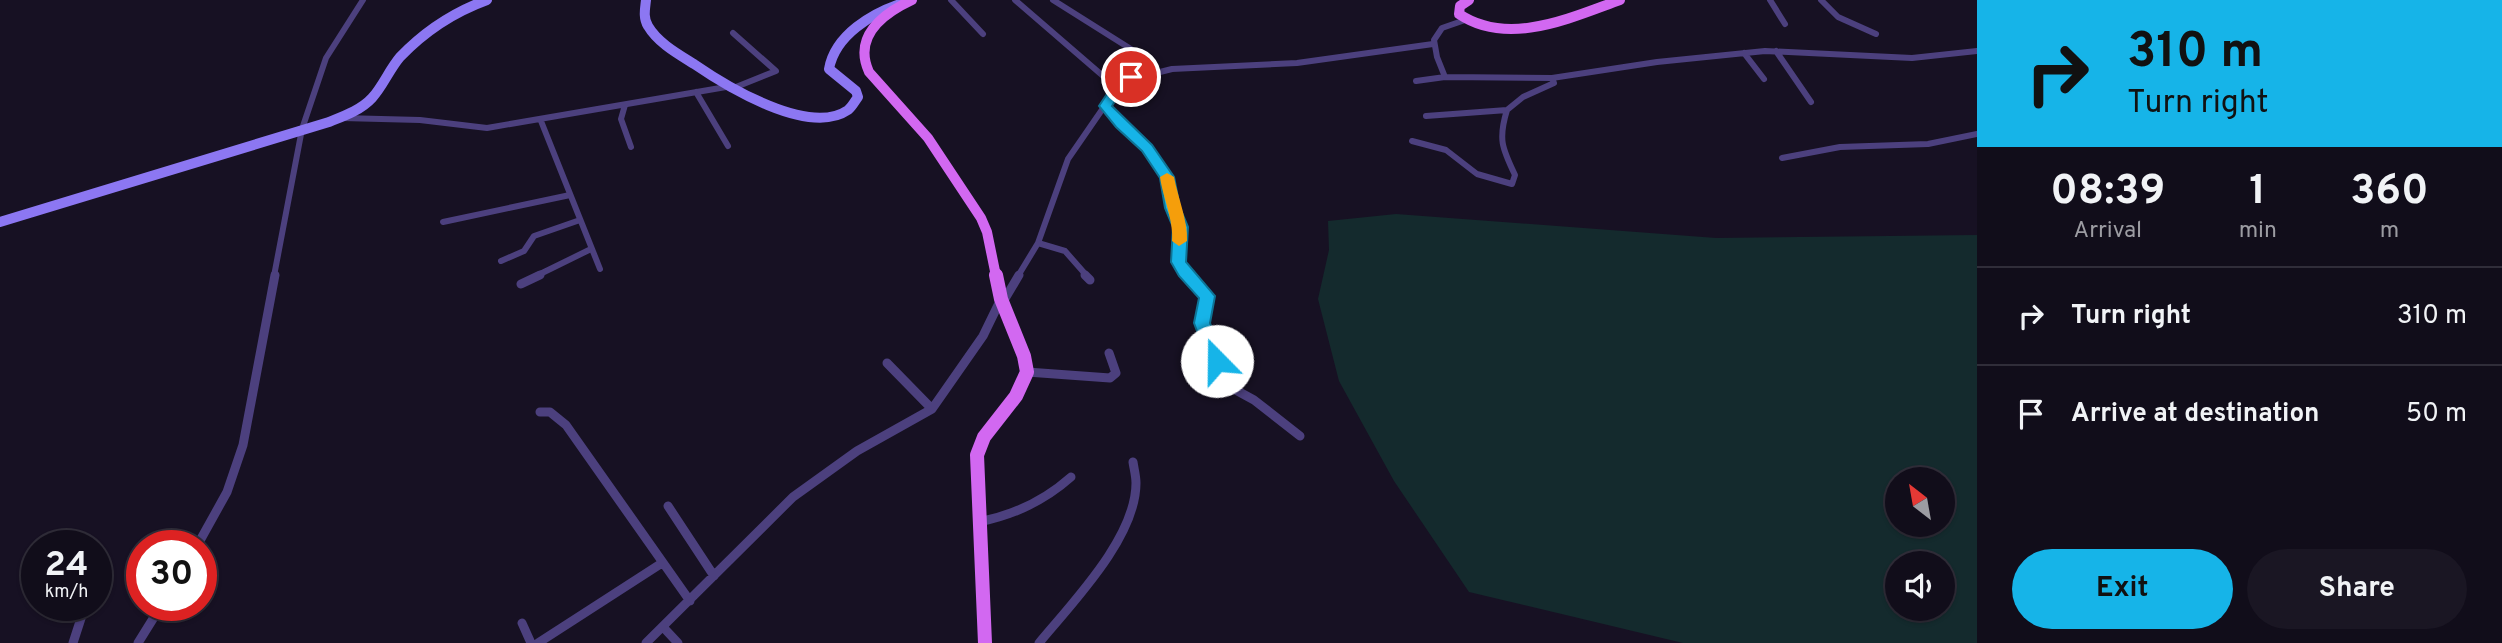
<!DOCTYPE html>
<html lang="en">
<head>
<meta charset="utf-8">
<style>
  :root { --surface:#110d1a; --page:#1a1623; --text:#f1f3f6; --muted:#9c9ca2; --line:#302d39; --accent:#16b4e8 }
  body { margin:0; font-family:Overpass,sans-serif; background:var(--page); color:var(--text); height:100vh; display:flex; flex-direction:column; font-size:26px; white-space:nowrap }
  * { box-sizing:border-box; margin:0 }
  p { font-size:23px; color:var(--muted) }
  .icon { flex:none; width:38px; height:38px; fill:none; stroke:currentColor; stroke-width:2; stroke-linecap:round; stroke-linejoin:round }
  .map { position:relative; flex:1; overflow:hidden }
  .sheet { display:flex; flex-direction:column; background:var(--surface); width:525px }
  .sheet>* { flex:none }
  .guide { background:#16b4e8; color:#111; overflow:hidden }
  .needle { width:46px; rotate:329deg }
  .buttons { position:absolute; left:1885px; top:467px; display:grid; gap:14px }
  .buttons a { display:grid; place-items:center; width:70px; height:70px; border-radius:50%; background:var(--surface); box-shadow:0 2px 5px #0004,0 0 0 2px var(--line); font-size:35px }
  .speed { position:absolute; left:21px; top:530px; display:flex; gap:14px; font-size:35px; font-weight:700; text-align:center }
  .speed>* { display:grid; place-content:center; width:91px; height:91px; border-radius:50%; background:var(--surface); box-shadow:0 2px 5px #0004,0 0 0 2px var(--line); line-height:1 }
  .speed small { font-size:18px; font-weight:400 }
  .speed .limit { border:10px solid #d22; background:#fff; color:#111 }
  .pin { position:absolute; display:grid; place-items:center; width:60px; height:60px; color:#fff; margin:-30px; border:4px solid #fff; border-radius:50%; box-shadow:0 2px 7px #0007 }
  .me { position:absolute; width:77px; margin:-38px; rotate:338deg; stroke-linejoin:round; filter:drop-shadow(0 0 5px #0008) }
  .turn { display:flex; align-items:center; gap:24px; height:147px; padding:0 35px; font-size:32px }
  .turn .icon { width:91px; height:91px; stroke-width:2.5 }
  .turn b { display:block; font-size:49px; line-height:60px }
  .eta { display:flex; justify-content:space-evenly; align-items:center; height:119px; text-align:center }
  .eta b { font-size:42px; font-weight:700; line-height:49px }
  .cta { display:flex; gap:14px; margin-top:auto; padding:14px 35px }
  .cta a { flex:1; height:80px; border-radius:42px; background:var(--accent); color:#111; font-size:28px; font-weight:700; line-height:80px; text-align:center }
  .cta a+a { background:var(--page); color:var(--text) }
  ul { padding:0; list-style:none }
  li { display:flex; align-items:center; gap:21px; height:98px; padding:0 35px; border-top:2px solid var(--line) }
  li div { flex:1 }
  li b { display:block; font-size:26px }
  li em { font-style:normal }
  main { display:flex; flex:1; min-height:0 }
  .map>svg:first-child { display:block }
  .green { fill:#142a2d; fill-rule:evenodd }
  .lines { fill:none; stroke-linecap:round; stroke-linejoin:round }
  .minor-far1 { stroke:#4c407e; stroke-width:6 }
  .minor { stroke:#4c407e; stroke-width:9 }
  .secondary { stroke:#8c77f2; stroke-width:10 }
  .primary-far1 { stroke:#d268f1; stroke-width:10 }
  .primary { stroke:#d268f1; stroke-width:14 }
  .route { fill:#16b4e8; stroke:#0e7597; stroke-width:2 }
  .slow { fill:#f59e0b }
</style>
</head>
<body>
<main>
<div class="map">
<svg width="1977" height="643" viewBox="0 0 1977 643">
  <rect width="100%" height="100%" fill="#171123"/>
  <path class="green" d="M1396,214L1716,238L1977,235V643H1683L1469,592L1394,481L1339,381L1318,299L1329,250L1328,221ZM1897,480H1942V525H1897ZM1897,564H1942V609H1897Z"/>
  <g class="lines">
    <path class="minor-far1" d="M951,0L983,34
      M1015,0L1117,88
      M1053,0L1134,51
      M1770,0L1785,24
      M1821,0L1838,17L1876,34
      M1776,51L1811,102
      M1744,53L1764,79
      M1445,77L1437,57L1434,40L1442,28L1465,20
      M1416,81L1445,77L1552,78L1657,62L1765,51L1912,58L1977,51
      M731,89L776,71L733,33
      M696,92L728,146
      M625,105L621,119L631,147
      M1106,106L1121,125L1147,148L1167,177L1172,208L1181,227L1178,262L1187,276
      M1426,116L1507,110L1523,97L1554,83L1552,78
      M342,118L420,120L487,128L726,87
      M541,121L600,269
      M1412,141L1446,150L1477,174L1512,184L1515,175C1502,148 1498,139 1507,110
      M1782,158L1840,147L1928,144L1977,134
      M443,222L570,195
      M1038,243L1065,251L1087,276
      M501,261L524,251L534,236L580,220
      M274,276L302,129L326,58L363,0
      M536,276L591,249
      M1018,276L1038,243L1068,159L1117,88L1132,79L1172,69L1297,63L1433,44"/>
    <path class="minor" d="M1085,275L1090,280
      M1186,275L1207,296L1202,323L1222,374L1232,388L1254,400L1300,436
      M521,284L540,275
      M1003,302L1019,275
      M887,363L932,409
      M1027,372L1110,378L1116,373L1109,353
      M540,412H550L566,425L690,601
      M668,506L714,576
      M979,522C1014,515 1044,501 1071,477
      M197,546L227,492L243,445L275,275
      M522,623L531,643
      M663,627L678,643
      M73,643L85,606
      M138,643L161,606
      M538,643L662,563
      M646,643L793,497L857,451L932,409L983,336L1000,301
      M1039,643C1072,603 1136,538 1136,483C1136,476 1134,469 1133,462"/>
    <path class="secondary" d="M646,0C645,9 643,18 648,26C658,43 678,54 694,64C726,86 809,137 848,110C852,107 855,101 858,97L856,91L829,69C835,35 872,13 903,3
      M0,222L329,122C344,116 361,110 372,98C383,86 389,70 400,57C424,32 454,12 487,0"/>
    <path class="primary-far1" d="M912,0C882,14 853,37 869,72L928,138L981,218L987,232L996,276
      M1469,0L1460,6L1459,14C1508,47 1570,18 1620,0"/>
    <path class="primary" d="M985,643L977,455L984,437L1016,396L1027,372L1024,356L1001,299L996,275"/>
  </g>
  <path class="route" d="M1131,74L1138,77L1122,90L1112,106L1152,145L1174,177L1180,208L1188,227L1186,262L1215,296L1210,323L1225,361L1217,367L1208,361L1194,323L1199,298L1179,276L1171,262L1173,227L1165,208L1160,178L1142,151L1116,127L1099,106L1113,85Z"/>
  <path class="slow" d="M1167,173L1174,177C1178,198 1188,221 1187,241L1179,246L1172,241C1174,221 1163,198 1160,177Z"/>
</svg>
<div class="buttons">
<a><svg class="needle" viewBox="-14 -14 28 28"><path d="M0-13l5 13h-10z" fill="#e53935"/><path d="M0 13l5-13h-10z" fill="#9c9ca2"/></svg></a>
<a><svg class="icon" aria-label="sound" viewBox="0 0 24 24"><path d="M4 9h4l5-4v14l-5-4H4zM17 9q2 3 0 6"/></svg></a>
</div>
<div class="speed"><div>24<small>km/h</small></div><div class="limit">30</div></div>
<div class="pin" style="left:1131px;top:77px;background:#d93025"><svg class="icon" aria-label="arrive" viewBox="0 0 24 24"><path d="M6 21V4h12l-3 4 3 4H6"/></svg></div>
<svg class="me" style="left:1217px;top:361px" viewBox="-20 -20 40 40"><circle r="19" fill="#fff"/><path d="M0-13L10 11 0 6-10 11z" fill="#16b4e8"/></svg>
</div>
<section class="sheet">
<div class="guide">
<div class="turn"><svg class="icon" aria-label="right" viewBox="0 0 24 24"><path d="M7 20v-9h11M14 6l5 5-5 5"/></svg><div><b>310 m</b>Turn right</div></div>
</div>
<div class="eta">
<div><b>08:39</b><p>Arrival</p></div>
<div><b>1</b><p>min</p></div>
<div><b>360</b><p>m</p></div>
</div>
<ul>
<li><svg class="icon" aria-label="right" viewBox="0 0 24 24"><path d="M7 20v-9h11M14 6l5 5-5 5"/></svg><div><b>Turn right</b></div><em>310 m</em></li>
<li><svg class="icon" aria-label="arrive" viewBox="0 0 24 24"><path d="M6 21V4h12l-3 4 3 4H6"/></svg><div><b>Arrive at destination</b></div><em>50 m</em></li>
</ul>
<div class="cta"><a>Exit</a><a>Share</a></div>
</section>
</main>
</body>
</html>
